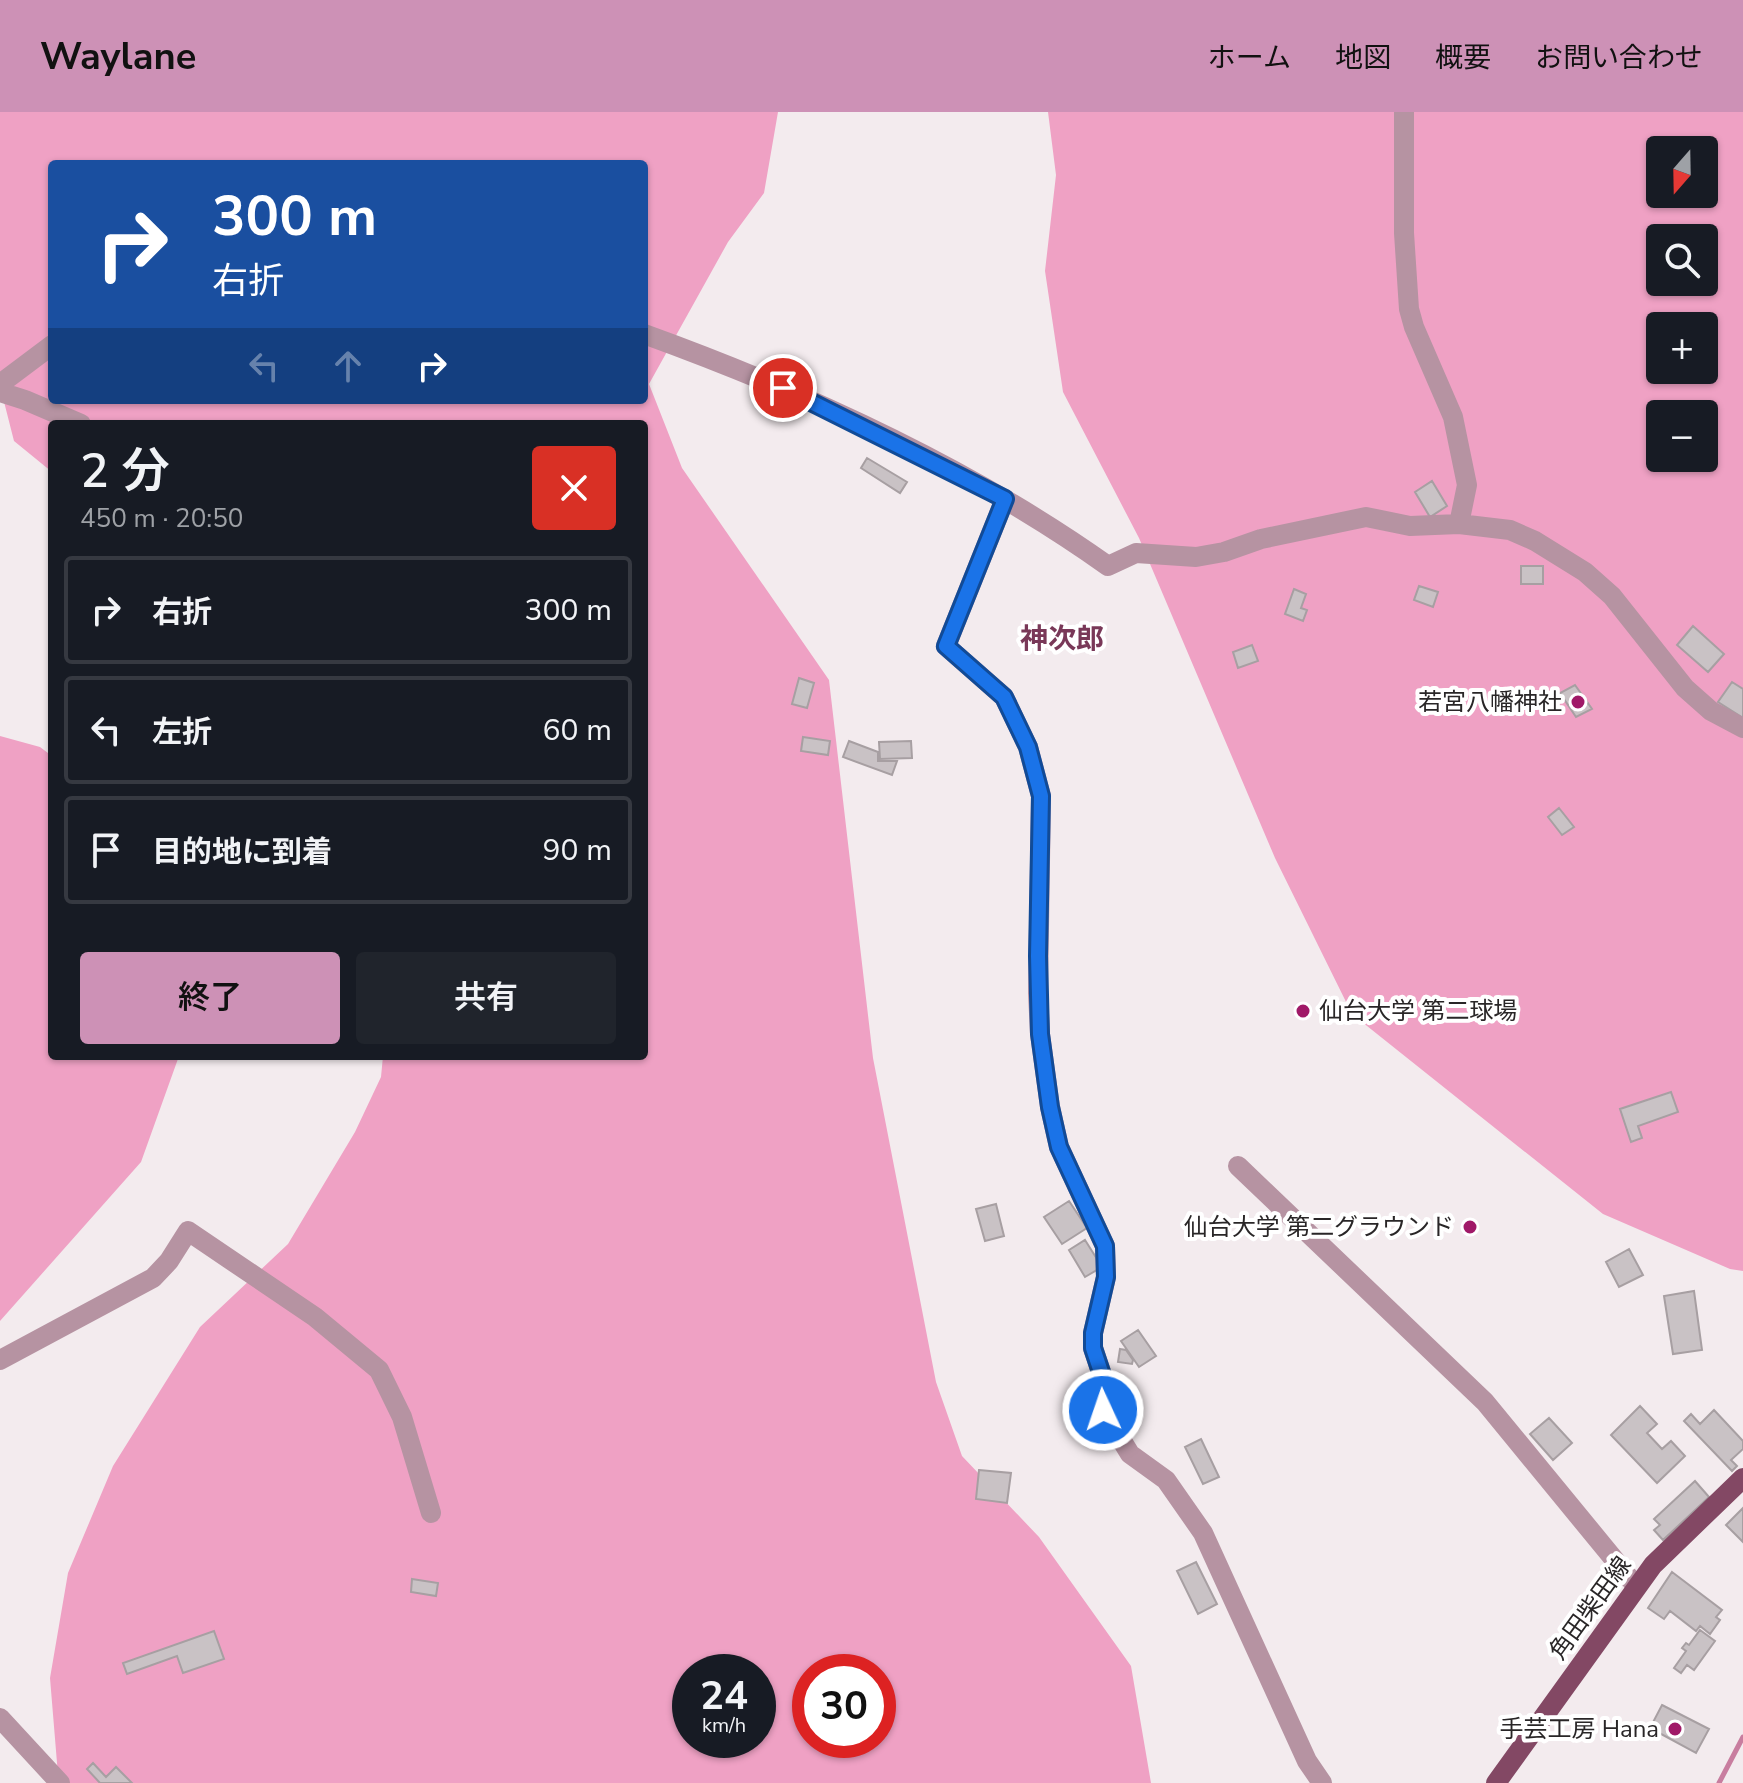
<!DOCTYPE html>
<html lang="ja">
<head>
<meta charset="utf-8">
<style>
  :root { --surface:#171b24; --page:#20242c; --text:#f1f3f6; --muted:#9ea1a6; --line:#363941; --accent:#cd91b6 }
  body { margin:0; font-family:"Nunito Sans","Noto Sans JP",sans-serif; background:var(--page); color:var(--text); height:100vh; display:flex; flex-direction:column; font-size:30px; white-space:nowrap }
  * { box-sizing:border-box; margin:0 }
  p { font-size:26px; color:var(--muted) }
  .icon { flex:none; width:44px; height:44px; fill:none; stroke:currentColor; stroke-width:2; stroke-linecap:round; stroke-linejoin:round }
  .map { position:relative; flex:1; overflow:hidden }
  .panel { position:absolute; left:48px; top:308px; width:600px; height:640px; display:flex; flex-direction:column; background:var(--surface); border-radius:8px; box-shadow:0 2px 6px #0004 }
  .panel>* { flex:none }
  .guide { position:absolute; left:48px; top:48px; width:600px; height:244px; border-radius:8px; box-shadow:0 2px 6px #0004; background:#1a4fa0; color:#fff; overflow:hidden }
  .needle { width:52px; rotate:200deg }
  .controls { position:absolute; left:1646px; top:24px; display:grid; gap:16px }
  .controls a { display:grid; place-items:center; width:72px; height:72px; border-radius:8px; background:var(--surface); box-shadow:0 2px 6px #0004; font-size:40px }
  .speed { position:absolute; left:672px; top:1542px; display:flex; gap:16px; font-size:40px; font-weight:700; text-align:center }
  .speed>* { display:grid; place-content:center; width:104px; height:104px; border-radius:50%; background:var(--surface); box-shadow:0 2px 6px #0004; line-height:1 }
  .speed small { font-size:20px; font-weight:400 }
  .speed .limit { border:12px solid #d22; background:#fff; color:#111 }
  .pin { position:absolute; display:grid; place-items:center; width:68px; height:68px; color:#fff; margin:-34px; border:4px solid #fff; border-radius:50%; box-shadow:0 2px 8px #0007 }
  .me { position:absolute; width:88px; margin:-44px; rotate:357deg; stroke-linejoin:round; filter:drop-shadow(0 0 6px #0008) }
  .turn { display:flex; align-items:center; gap:28px; height:168px; padding:0 32px; font-size:36px }
  .turn .icon { width:104px; height:104px; stroke-width:2.5 }
  .turn b { display:block; font-size:56px; line-height:68px }
  .lanes { display:flex; align-items:center; height:76px; padding:0 32px; background:#0003; justify-content:center; gap:40px; direction:ltr }
  .lanes .off { opacity:.35 }
  .round { display:grid; place-items:center; flex:none; width:84px; height:84px; border-radius:8px; background:var(--page) }
  .summary { display:flex; align-items:center; justify-content:space-between; height:136px; padding:0 32px }
  h1 { font-size:48px; font-weight:600; line-height:60px }
  .button { display:flex; gap:16px; margin-top:auto; padding:16px 32px }
  .button a { flex:1; height:92px; border-radius:8px; background:var(--accent); color:#111; font-size:32px; font-weight:600; line-height:92px; text-align:center }
  .button a+a { background:var(--page); color:var(--text) }
  ul { padding:0; list-style:none }
  li { display:flex; align-items:center; gap:24px; height:108px; margin:0 16px 12px; padding:0 16px; border:4px solid var(--line); border-radius:8px }
  li div { flex:1 }
  li b { display:block; font-size:30px }
  li em { font-style:normal }
  header { display:flex; align-items:center; gap:48px; box-sizing:border-box; height:112px; padding:0 40px; background:var(--accent); color:#111 }
  header strong { font-size:38px }
  nav { display:flex; gap:44px; margin-inline-start:auto; font-size:28px }
  .map>svg:first-child { display:block }
  .green { fill:#efa1c4; fill-rule:evenodd }
  .lines { fill:none; stroke-linecap:round; stroke-linejoin:round }
  .stream { stroke:#c87d9f; stroke-width:5 }
  .building { fill:#c9c2c5; stroke:#a79fa2; stroke-width:2 }
  .minor { stroke:#b693a2; stroke-width:20 }
  .major { stroke:#834864; stroke-width:20 }
  .route-casing { stroke:#114b97; stroke-width:20 }
  .route { stroke:#1a73e8; stroke-width:14 }
  .poi-dot { fill:#a01968; stroke:#fff; stroke-width:3 }
  .labels { text-anchor:middle; stroke-width:8; stroke-linejoin:round; paint-order:stroke }
  .poi-label { font-size:24px; fill:#292627; stroke:#fff; text-anchor:end }
  .street-label { font-size:24px; fill:#292627; stroke:#fff }
  .quarter-label { font-size:28px; font-weight:bold; fill:#793858; stroke:#fff }
</style>
</head>
<body>
<header>
<strong>Waylane</strong>
<nav><a>ホーム</a><a>地図</a><a>概要</a><a>お問い合わせ</a></nav>
</header>
<div class="map">
<svg width="1743" height="1671" viewBox="0 0 1743 1671">
  <rect width="100%" height="100%" fill="#f3ebee"/>
  <path class="green" d="M0,0H778L764,81L728,130L649,272L682,356L829,568L873,946L936,1270L962,1344L1039,1425L1131,1554L1151,1671H62L58,1663L50,1566L68,1461L113,1354L200,1215L288,1132L355,1020L381,965L383,944H644V312H52V360L14,329L0,274ZM52,52H644V288H52ZM690,1560H758V1628H690ZM810,1560H878V1628H810Z
    M1048,0H1743V1159L1730,1157L1603,1102L1352,902L1275,746L1139,426L1063,280L1045,159L1056,63ZM1660,38H1704V82H1660ZM1660,126H1704V170H1660ZM1660,214H1704V258H1660ZM1660,302H1704V346H1660Z
    M0,624L40,635L52,644V944H179L141,1050L0,1209Z"/>
  <g class="lines">
    <path class="stream" d="M1719,1671L1743,1625"/>
  </g>
  <path class="building" d="M867,346L907,370L900,381L861,356Z
    M1432,369L1447,394L1430,405L1415,380Z
    M1521,454H1543V472H1521Z
    M1419,474L1438,480L1433,495L1414,488Z
    M1294,477L1306,482L1301,496L1307,498L1303,509L1285,502Z
    M1693,514L1724,542L1708,560L1677,533Z
    M1252,533L1258,549L1238,556L1233,540Z
    M799,566L814,571L807,596L792,592Z
    M1732,570L1743,577V606L1718,590Z
    M1575,573L1592,597L1576,605L1560,581Z
    M803,625L830,629L828,643L801,639Z
    M849,629L878,640V649H897L892,663L843,645Z
    M911,629L912,646L880,647L879,630Z
    M1559,696L1574,715L1562,723L1548,705Z
    M1671,980L1678,1000L1638,1014L1642,1026L1631,1030L1620,997Z
    M1069,1089L1087,1116L1062,1132L1044,1105Z
    M996,1092L1004,1124L985,1129L976,1097Z
    M1085,1128L1102,1155L1085,1165L1069,1138Z
    M1629,1137L1643,1163L1619,1175L1606,1150Z
    M1694,1179L1702,1238L1673,1242L1664,1184Z
    M1138,1218L1156,1244L1139,1255L1121,1229Z
    M1120,1237L1126,1238L1133,1248L1132,1252L1118,1250Z
    M1120,1284L1132,1307L1124,1311L1112,1288Z
    M1640,1294L1657,1312L1647,1321L1662,1337L1671,1329L1685,1344L1657,1371L1611,1323Z
    M1714,1298L1743,1329V1337L1731,1348L1737,1354L1732,1359L1684,1309L1691,1302L1700,1312Z
    M1549,1306L1572,1331L1553,1348L1530,1322Z
    M1201,1327L1219,1365L1203,1372L1185,1335Z
    M979,1358L1011,1361L1007,1391L976,1387Z
    M1695,1369L1709,1385L1663,1428L1654,1418L1660,1413L1654,1407Z
    M1743,1396V1430L1726,1413Z
    M1196,1450L1217,1492L1198,1502L1177,1459Z
    M1672,1460L1722,1498L1716,1505L1720,1508L1710,1522L1700,1514L1696,1519L1670,1499L1664,1507L1648,1496Z
    M412,1467L438,1471L436,1484L411,1480Z
    M1700,1518L1715,1529L1694,1558L1687,1553L1681,1561L1674,1556L1686,1539L1682,1536L1686,1531L1689,1533Z
    M214,1519L224,1547L183,1561L177,1544L127,1562L123,1551Z
    M1662,1593L1709,1617L1696,1641L1650,1616Z
    M93,1651L106,1665L116,1655L132,1671H100L87,1657Z"/>
  <g class="lines">
    <path class="minor" d="M1404,0V121L1409,197L1414,215L1453,305L1467,373L1459,412
      M644,222C804,280 969,355 1108,454L1136,441L1196,445L1224,440L1261,427L1366,405L1410,414L1459,412L1510,418L1535,429L1585,460L1612,484L1685,576L1711,599L1743,616
      M0,272L52,233
      M0,280L25,288L81,312
      M1005,387L946,534L1004,585L1028,635L1041,684L1038,881L1040,922L1050,995L1059,1035L1105,1134L1106,1165L1093,1221V1236L1105,1272L1103,1298L1130,1342L1166,1368L1203,1421L1307,1649L1322,1671
      M1238,1054L1485,1290L1636,1474
      M0,1248L153,1166L169,1149L188,1119L315,1205L379,1258L402,1305L431,1401
      M0,1606L60,1671"/>
    <path class="major" d="M1496,1671L1653,1453L1743,1366"/>
  </g>
  <g class="lines">
    <g class="route-casing">
      <path id="route" d="M783,276L1005,387L946,534L1004,585L1028,635L1041,684L1038,844L1040,922L1050,995L1059,1035L1105,1134L1106,1165L1093,1221V1236L1105,1272L1103,1298"/>
    </g>
    <use href="#route" class="route"/>
  </g>
  <g class="poi-dot">
    <circle cx="1578" cy="590" r="8"/>
    <circle cx="1303" cy="899" r="8"/>
    <circle cx="1470" cy="1115" r="8"/>
    <circle cx="1675" cy="1617" r="8"/>
  </g>
  <g class="labels">
    <g class="poi-label">
      <text x="1562" y="598">若宮八幡神社</text>
      <text x="1319" y="907" text-anchor="start">仙台大学 第二球場</text>
      <text x="1454" y="1123">仙台大学 第二グラウンド</text>
      <text x="1659" y="1625">手芸工房 Hana</text>
    </g>
    <g class="street-label">
      <text transform="translate(1590 1496) rotate(-54)" y="8">角田柴田線</text>
    </g>
    <g class="quarter-label">
      <text x="1062" y="536">神次郎</text>
    </g>
  </g>
</svg>
<div class="controls">
<a><svg class="needle" viewBox="-14 -14 28 28"><path d="M0-13l5 13h-10z" fill="#e53935"/><path d="M0 13l5-13h-10z" fill="#9ea1a6"/></svg></a>
<a><svg class="icon" aria-label="search" viewBox="0 0 24 24"><circle cx="10" cy="10" r="6"/><path d="M15 15l6 6"/></svg></a>
<a>+</a>
<a>−</a>
</div>
<div class="speed"><div>24<small>km/h</small></div><div class="limit">30</div></div>
<div class="pin" style="left:783px;top:276px;background:#d93025"><svg class="icon" aria-label="arrive" viewBox="0 0 24 24"><path d="M6 21V4h12l-3 4 3 4H6"/></svg></div>
<svg class="me" style="left:1103px;top:1298px" viewBox="-20 -20 40 40"><circle r="17" fill="#1a73e8" stroke="#fff" stroke-width="3"/><path d="M0-11L8 9 0 5-8 9z" fill="#fff"/></svg>
<div class="guide">
<div class="turn"><svg class="icon" aria-label="right" viewBox="0 0 24 24"><path d="M7 20v-9h11M14 6l5 5-5 5"/></svg><div><b>300 m</b>右折</div></div>
<div class="lanes"><svg class="icon off" aria-label="left" viewBox="0 0 24 24"><path d="M17 20v-9H6M10 6l-5 5 5 5"/></svg><svg class="icon off" aria-label="ahead" viewBox="0 0 24 24"><path d="M12 20V5M6 11l6-6 6 6"/></svg><svg class="icon" aria-label="right" viewBox="0 0 24 24"><path d="M7 20v-9h11M14 6l5 5-5 5"/></svg></div>
</div>
<section class="panel">
<div class="summary"><div><h1>2 分</h1><p>450 m · 20:50</p></div><a class="round" style="background:#d93025;color:#fff"><svg class="icon" aria-label="close" viewBox="0 0 24 24"><path d="M6 6l12 12M18 6L6 18"/></svg></a></div>
<ul>
<li><svg class="icon" aria-label="right" viewBox="0 0 24 24"><path d="M7 20v-9h11M14 6l5 5-5 5"/></svg><div><b>右折</b></div><em>300 m</em></li>
<li><svg class="icon" aria-label="left" viewBox="0 0 24 24"><path d="M17 20v-9H6M10 6l-5 5 5 5"/></svg><div><b>左折</b></div><em>60 m</em></li>
<li><svg class="icon" aria-label="arrive" viewBox="0 0 24 24"><path d="M6 21V4h12l-3 4 3 4H6"/></svg><div><b>目的地に到着</b></div><em>90 m</em></li>
</ul>
<div class="button"><a>終了</a><a>共有</a></div>
</section>
</div>
</body>
</html>
